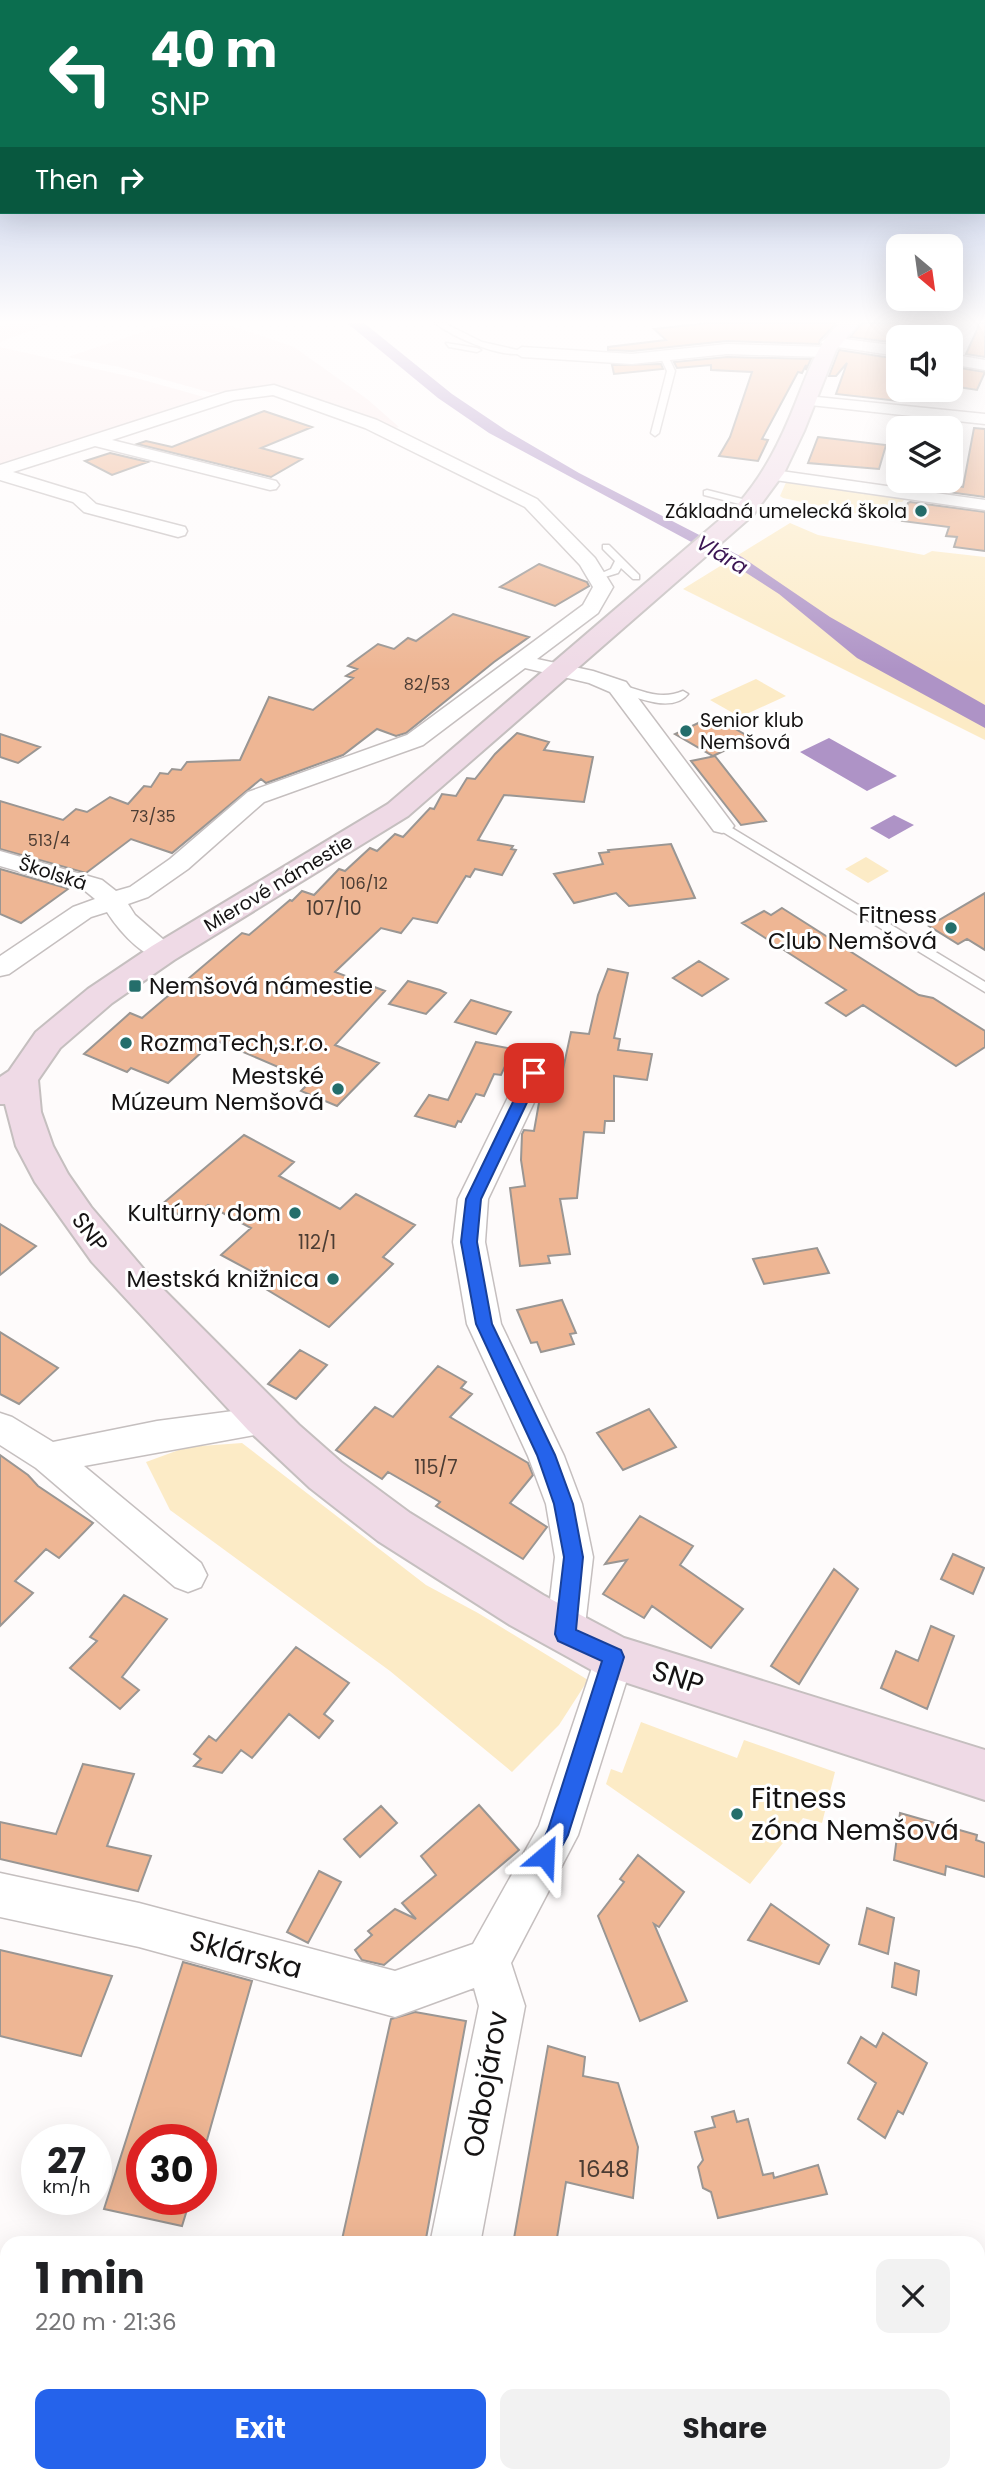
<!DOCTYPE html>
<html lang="en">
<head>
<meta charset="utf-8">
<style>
  :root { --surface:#fff; --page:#f2f2f2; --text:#202124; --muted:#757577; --accent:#2563eb }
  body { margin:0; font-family:Poppins,sans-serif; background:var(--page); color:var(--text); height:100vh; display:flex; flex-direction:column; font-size:26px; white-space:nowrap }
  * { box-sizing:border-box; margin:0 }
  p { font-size:23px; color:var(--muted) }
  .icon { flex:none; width:38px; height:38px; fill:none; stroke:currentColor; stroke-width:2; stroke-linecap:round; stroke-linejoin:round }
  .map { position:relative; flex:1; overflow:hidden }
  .details { position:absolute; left:0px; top:2236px; width:985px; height:247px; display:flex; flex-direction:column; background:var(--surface); border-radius:21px 21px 0 0; box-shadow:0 7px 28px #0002 }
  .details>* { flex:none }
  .guide { position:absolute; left:0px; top:0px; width:985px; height:214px; box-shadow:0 7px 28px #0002; background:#0b6e4f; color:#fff; overflow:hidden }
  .needle { width:46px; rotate:151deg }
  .tools { position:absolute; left:886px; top:234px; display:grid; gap:14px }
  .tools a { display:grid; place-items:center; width:77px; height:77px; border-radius:14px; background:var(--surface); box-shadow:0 7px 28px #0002; font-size:35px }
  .speed { position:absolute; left:21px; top:2124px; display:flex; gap:14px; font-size:35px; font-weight:700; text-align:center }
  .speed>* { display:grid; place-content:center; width:91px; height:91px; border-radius:50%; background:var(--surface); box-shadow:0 7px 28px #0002; line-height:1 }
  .speed small { font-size:18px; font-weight:400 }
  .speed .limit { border:10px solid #d22; background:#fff; color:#111 }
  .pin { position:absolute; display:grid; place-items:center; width:60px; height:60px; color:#fff; margin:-30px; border-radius:14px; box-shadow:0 4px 10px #0006 }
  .me { position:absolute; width:77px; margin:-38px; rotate:26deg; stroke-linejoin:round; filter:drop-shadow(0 0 5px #0008) }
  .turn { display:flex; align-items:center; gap:24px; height:147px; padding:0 35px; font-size:32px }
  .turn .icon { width:91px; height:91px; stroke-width:2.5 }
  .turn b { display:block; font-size:49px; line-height:60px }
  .then { display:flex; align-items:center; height:66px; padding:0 35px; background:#0003; gap:14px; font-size:26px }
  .round { display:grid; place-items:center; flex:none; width:74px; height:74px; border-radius:14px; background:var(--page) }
  .head { display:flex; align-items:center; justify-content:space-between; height:119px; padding:0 35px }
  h1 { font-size:42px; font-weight:700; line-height:52px }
  .primary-button { display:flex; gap:14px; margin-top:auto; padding:14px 35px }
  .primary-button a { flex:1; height:80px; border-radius:14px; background:var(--accent); color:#fff; font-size:28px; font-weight:700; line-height:80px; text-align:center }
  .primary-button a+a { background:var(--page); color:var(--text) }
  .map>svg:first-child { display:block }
  .built { fill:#faeaea }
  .green { fill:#fcebc6 }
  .water { fill:#ae93c6 }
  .building { fill:#eeb694; stroke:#9a9693; stroke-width:2 }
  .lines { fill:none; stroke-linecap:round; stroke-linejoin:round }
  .lane-casing { stroke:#c5bfbf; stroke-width:3 }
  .street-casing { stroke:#c5bfbf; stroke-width:3 }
  .secondary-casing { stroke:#c5bfbf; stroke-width:4 }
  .lane { fill:#fff; fill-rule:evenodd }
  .street { fill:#fff; fill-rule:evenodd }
  .secondary { fill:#efdae6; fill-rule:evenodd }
  .route { fill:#2563eb; stroke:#184099; stroke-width:2 }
  .poi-dot { fill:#246e6b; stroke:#fff; stroke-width:2.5 }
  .labels { text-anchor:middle; stroke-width:6; stroke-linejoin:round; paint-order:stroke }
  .far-number-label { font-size:16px; fill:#4b3c33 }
  .far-poi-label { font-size:19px; fill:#151313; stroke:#fff; text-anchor:end }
  .far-street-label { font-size:19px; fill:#151313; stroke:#fff }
  .number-label { font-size:19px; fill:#4b3c33 }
  .far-water-label { font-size:21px; font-style:italic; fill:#3a1553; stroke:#fff }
  .poi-label { font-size:23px; fill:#151313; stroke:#fff; text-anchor:end }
  .street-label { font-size:23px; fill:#151313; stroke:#fff }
  .near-number-label { font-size:23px; fill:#4b3c33 }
  .near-street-label { font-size:28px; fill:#151313; stroke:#fff }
  .near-poi-label { font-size:28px; fill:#151313; stroke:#fff; text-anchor:start }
</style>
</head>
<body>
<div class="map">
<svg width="985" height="2482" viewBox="0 0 985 2482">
  <rect width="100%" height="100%" fill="#fefbfb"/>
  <path class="built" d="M9,323H43L49,324L0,342V326Z
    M169,323H224L294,347L367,399L399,427L392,429L274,385L212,393L119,367L68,357Z
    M0,347L136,378L204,397L0,466Z"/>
  <path class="green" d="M787,480L907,497L902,502H898L887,520L783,498L780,496Z
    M790,523L818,535L924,555L932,551L985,557V740L683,589Z
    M756,679L786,696L740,717L710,700Z
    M866,857L889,871L868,883L845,869Z
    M242,1443L426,1585L478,1613L588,1680L559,1725L512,1772L390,1671L170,1510L146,1462L187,1447Z
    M641,1722L737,1758L744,1740L835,1772L822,1823L803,1818L750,1884L606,1784L611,1769L622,1773Z"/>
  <path class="water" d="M347,323H364L452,394L507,431L579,473L742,557L830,617L985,705V728L857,658L779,594L734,565L489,433L438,398Z
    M829,738L897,776L867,791L800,752Z
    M894,815L914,825L889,839L870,828Z"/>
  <path class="building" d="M708,323H837L820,340L819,344L727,341L632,351L608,350V347L666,340L654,329Z
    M862,323H898V343L850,337Z
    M980,323H985V357L966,354Z
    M839,350L898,359V401L836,394L847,363L836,376H829Z
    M727,357L811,359L806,370V365L802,373L798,372L762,439L768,440L758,461L719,456L730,437L752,372L711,370V365L677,368L674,362Z
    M661,364L663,369L614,374L612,365Z
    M960,368L985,372L977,390L952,386Z
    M264,411L312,427L261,448L302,459L271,477L137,444L146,441L172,447Z
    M974,428L985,429V497L933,490L936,484L963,487Z
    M818,437L886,445L879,469L808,463Z
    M110,453L148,462L112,475L85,461Z
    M910,502L985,512V551L954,547L957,537L946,536L949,527L902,521L908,503Z
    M539,564L587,582L589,586L555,606L500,587Z
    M453,614L529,637L494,662L406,733L396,736L377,729L343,755L266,783L261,779L172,853L131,839L86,873L0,849V801L63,820L76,809L87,812L110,797L128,804L144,786L151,787L160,773L168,774L172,769L181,770L187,762L240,760L269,697L313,710L353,678L346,676L357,669L348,666L378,644L394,649L408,638L416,641Z
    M713,716L751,738L713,756L675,734Z
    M517,733L549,742L544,750L593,757L584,802L504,795L478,840L513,846L511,849L516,850L502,875L475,869L470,877L466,876L437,923L413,918L401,933L381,928L335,972L385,991L335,1045L379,1063L337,1106L301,1091L311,1081L215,1040L168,1083L131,1068L127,1072L84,1054L130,1013L142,1018L242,933L249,935L290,900L292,901L302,891L314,895L339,869L345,871L370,848L377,851L395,834L403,837L430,808L434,809L442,794L456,796L467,778L475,779L495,754Z
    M0,734L40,747L18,763L0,757Z
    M715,756L766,821L741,825L691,761Z
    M671,844L695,898L629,906L616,893L574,903L554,874L603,864L599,853L609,852L608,850Z
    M0,869L66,888L68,889L21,923L0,914Z
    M985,893V950L967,939L958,944L929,926Z
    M782,908L919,995L933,998L985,1031V1047L956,1066L863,1005L846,1016L826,1003L846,990L742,923L764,911L771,915Z
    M699,961L728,979L702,996L673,978Z
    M608,969L628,973L614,1038L620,1039L618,1050L652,1054L647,1080L614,1076V1121H605L604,1133L584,1132L577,1198L560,1199L570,1254L548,1256L550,1263L520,1266L510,1188L525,1186L521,1160L522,1134L524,1130L534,1131L540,1097L550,1073L562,1074L571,1032L589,1034L598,995Z
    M408,981L440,990L446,993L426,1014L389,1004Z
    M471,1000L511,1012L496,1034L455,1022Z
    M476,1042L513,1049L501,1075L494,1074L484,1096L476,1094L461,1122L458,1121L455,1127L415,1116L429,1095L448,1100Z
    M244,1135L294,1162L279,1176L340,1209L356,1194L415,1225L383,1257L393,1264L329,1327L256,1283L262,1277L221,1255L251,1228L208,1205L189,1220L161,1205Z
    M0,1224L36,1246L0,1275Z
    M817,1248L829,1273L764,1284L753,1259Z
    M562,1300L576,1333L570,1334L574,1344L541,1352L537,1342L531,1343L517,1310Z
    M0,1332L58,1368L19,1404L0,1394Z
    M300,1350L327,1365L296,1399L268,1384Z
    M438,1366L466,1382L461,1388L472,1394L450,1417L528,1463L533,1475L510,1503L547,1527L523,1559L436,1506L440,1502L388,1472L382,1479L336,1450L375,1407L393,1417Z
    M649,1409L676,1447L623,1470L597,1433Z
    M0,1455L28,1475L38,1486L93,1523L59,1558L46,1549L15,1581L33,1593L0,1626Z
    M640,1516L693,1546L680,1565L743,1609L711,1648L652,1606L644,1618L603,1594L627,1560L605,1564Z
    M953,1554L984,1568L973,1594L941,1579Z
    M834,1569L858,1589L799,1684L771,1666Z
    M124,1595L167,1619L122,1677L139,1690L120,1709L70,1668L97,1641L90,1637Z
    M931,1626L954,1636L927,1709L881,1688L896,1651L918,1661Z
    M296,1647L349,1683L324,1714L333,1721L319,1738L289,1714L252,1758L241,1750L222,1773L194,1766L201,1759L194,1754L209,1736L216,1741Z
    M83,1764L134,1774L107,1846L151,1856L138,1891L0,1859V1822L56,1834Z
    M479,1805L519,1850L384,1965L362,1960L355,1950L372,1935L368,1931L395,1909L416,1919L402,1903L436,1875L421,1856Z
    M381,1806L397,1823L360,1857L344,1839Z
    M900,1813L977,1835L976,1840L985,1843V1877L946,1866L945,1875L894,1860Z
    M638,1855L684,1892L659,1927L654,1924L687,2001L640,2021L598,1916L624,1882L620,1879Z
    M319,1871L341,1882L308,1943L287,1932Z
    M771,1904L829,1945L819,1964L748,1940Z
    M867,1908L894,1918L888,1954L859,1944Z
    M0,1950L112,1976L81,2056L0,2036Z
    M183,1962L252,1981L207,2140H142V2200H190L182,2226L104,2209Z
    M895,1963L919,1971L916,1995L892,1987Z
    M415,2012L466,2021L425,2244H341L391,2019Z
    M883,2033L927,2063L903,2114L898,2111L885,2138L858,2119L876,2083L848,2063L861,2037L876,2047Z
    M548,2046L585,2057L583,2076L618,2083L638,2147L633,2198L566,2182L556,2244H513Z
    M734,2111L737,2122L748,2119L763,2175L773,2173L774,2178L818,2165L827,2194L718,2218L711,2192L703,2188L698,2167L703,2160L695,2132L715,2127L712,2117Z"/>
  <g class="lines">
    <g class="lane-casing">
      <path id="lane" d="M435,323H444L482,342L526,352C505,361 453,337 435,323Z
        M446,343L477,348L481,350L477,352L449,347Z
        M664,354L668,356L675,371L659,433L655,436L651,433L667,371L660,356Z
        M707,490L754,502L756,504L751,507L704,495V491Z
        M603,545H609L639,575V579H633L621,568L618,573L595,580V576L611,569L615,561L603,549Z
        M618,684C641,690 660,701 683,691L688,694C672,714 634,697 614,689L613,687Z
        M722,822L985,982V992L718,829L716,826Z"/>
    </g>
    <g class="street-casing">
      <path id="street" d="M829,337L898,346V356L824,345L821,342Z
        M727,344L825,347L833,352L825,357L727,354L632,364L522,357L514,352L522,347L632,354Z
        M950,354L985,360V370L950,364Z
        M274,385L377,420L537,499L595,558L613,587L598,613L537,659L593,671L626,682L734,826L730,831L722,833L714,831L610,692L589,683L525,668L423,745L264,802L188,869L148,897L128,904L135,915L172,947L176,953L172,959C148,965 119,931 107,912L91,917L9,974L0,976V956L73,907L95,899L84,890L0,866V851L102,880L116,891L130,887L170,859L248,792L407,735L583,605L593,587L580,565L525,507L365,428L273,395L234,400L112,440L276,481L279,485L276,489L270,490L95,446L13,472L85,494L96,504L185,527L187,531L185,535L178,537L84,512L73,502L0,480V465L226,392Z
        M807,396L985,414V424L801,404L799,401Z
        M774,470L985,500V510L768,479L765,475Z
        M534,1063L544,1066L548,1073L488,1199L485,1242L501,1324L564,1456L582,1504L593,1557L584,1634L579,1646L565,1652L551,1646L546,1634L555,1557L546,1504L528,1456L467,1324L453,1242L458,1199L520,1073L524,1066Z
        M264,1407L276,1411L281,1421L276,1431L84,1466L201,1563L207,1575L201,1587L188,1592L175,1587L36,1468L0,1445V1413L12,1417L53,1442L157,1421Z
        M614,1639L628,1644L634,1657L578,1835L511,1963L525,2006L480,2244H430L479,2006L474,1988L395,2017L139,1947L0,1917V1873L139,1903L395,1971L473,1944L539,1826L600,1644Z
        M0,2264L7,2265V2315L0,2314Z
        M193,2476H247L246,2482H192Z"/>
    </g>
    <g class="secondary-casing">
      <path id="secondary" d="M840,323H859L836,350L804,431L784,473L753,515L408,816L174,960L112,1003L60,1048L38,1080L41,1112L53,1146L68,1174L91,1207L147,1273L299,1425L341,1462L410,1513L543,1595L624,1638L985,1750V1800L597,1673L510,1625L378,1541L310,1488L248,1430L92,1262L35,1182L16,1146L5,1104H0V1077L9,1071L36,1032L88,989L152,946L388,804L737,505C764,475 781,440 796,402C808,373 816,345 840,323Z"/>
    </g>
    <use href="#lane" class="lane"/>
    <use href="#street" class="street"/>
    <use href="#secondary" class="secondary"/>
  </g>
  <linearGradient id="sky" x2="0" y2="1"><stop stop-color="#91a7da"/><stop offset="0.48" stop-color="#fffdfd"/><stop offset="1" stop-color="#fffdfd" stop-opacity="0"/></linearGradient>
  <rect width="985" height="670" fill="url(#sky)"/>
  <path class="route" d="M534,1068L541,1073L481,1199L477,1242L492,1324L555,1455L573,1504L583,1557L576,1630L621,1650L624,1657L568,1835L553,1863L545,1866L538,1863L535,1856L548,1830L602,1661L558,1641L555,1634L564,1557L554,1504L537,1455L476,1324L461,1242L466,1199L527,1073Z"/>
  <g class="poi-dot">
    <circle cx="921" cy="511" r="7"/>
    <circle cx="686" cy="731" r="7"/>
    <circle cx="951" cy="928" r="7"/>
    <rect x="128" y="979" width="14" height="14" rx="3.5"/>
    <circle cx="126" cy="1043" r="7"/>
    <circle cx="338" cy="1089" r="7"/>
    <circle cx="295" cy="1213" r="7"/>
    <circle cx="333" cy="1279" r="7"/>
    <circle cx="737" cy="1814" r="7"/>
  </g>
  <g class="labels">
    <g class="far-number-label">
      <text x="427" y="690">82/53</text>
      <text x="153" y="822">73/35</text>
      <text x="49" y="846">513/4</text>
      <text x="364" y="889">106/12</text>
    </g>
    <g class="far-poi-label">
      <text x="907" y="518">Základná umelecká škola</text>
      <text x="700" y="727" text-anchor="start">Senior klub<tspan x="700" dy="22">Nemšová</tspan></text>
    </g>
    <g class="far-street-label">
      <text transform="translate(53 873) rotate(18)" y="7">Školská</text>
      <text transform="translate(278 883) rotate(-31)" y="7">Mierové námestie</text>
    </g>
    <g class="number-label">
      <text x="334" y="915">107/10</text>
      <text x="317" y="1249">112/1</text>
      <text x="436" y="1474">115/7</text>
    </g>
    <g class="far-water-label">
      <text transform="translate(722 555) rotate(31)" y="7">Vlára</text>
    </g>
    <g class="poi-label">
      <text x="937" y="923">Fitness<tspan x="937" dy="26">Club Nemšová</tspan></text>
      <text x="149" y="994" text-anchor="start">Nemšová námestie</text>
      <text x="140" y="1051" text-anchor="start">RozmaTech,s.r.o.</text>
      <text x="324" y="1084">Mestské<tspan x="324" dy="26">Múzeum Nemšová</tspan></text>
      <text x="281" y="1221">Kultúrny dom</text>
      <text x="319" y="1287">Mestská knižnica</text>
    </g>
    <g class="street-label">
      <text transform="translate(90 1232) rotate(53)" y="8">SNP</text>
    </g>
    <g class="near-number-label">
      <text x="604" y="2177">1648</text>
    </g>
    <g class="near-street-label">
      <text transform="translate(678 1677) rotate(18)" y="10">SNP</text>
      <text transform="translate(246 1954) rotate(15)" y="10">Sklárska</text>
      <text transform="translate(485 2084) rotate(-80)" y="10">Odbojárov</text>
    </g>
    <g class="near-poi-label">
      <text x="751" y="1808">Fitness<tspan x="751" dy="32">zóna Nemšová</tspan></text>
    </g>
  </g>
</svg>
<div class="tools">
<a><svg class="needle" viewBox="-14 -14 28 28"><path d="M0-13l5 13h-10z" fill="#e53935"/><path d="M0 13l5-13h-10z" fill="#757577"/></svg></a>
<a><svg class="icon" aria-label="sound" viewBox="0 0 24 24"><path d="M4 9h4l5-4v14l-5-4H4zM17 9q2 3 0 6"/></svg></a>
<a><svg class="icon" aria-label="layers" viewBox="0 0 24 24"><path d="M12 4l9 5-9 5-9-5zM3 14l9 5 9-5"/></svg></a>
</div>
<div class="speed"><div>27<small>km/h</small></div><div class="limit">30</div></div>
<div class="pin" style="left:534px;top:1073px;background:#d93025"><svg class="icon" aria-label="arrive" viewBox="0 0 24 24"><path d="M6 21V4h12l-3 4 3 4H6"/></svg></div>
<svg class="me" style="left:545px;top:1856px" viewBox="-20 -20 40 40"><path d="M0-17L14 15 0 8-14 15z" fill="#2563eb" stroke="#fff" stroke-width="4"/></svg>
<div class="guide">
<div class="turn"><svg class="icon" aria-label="left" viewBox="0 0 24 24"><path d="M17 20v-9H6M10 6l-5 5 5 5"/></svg><div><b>40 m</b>SNP</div></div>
<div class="then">Then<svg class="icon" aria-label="right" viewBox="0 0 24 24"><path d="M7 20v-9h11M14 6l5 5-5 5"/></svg></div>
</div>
<section class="details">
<div class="head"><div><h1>1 min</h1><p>220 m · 21:36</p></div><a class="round"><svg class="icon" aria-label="close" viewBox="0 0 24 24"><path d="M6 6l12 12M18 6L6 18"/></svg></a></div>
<div class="primary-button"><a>Exit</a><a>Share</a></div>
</section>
</div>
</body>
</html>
